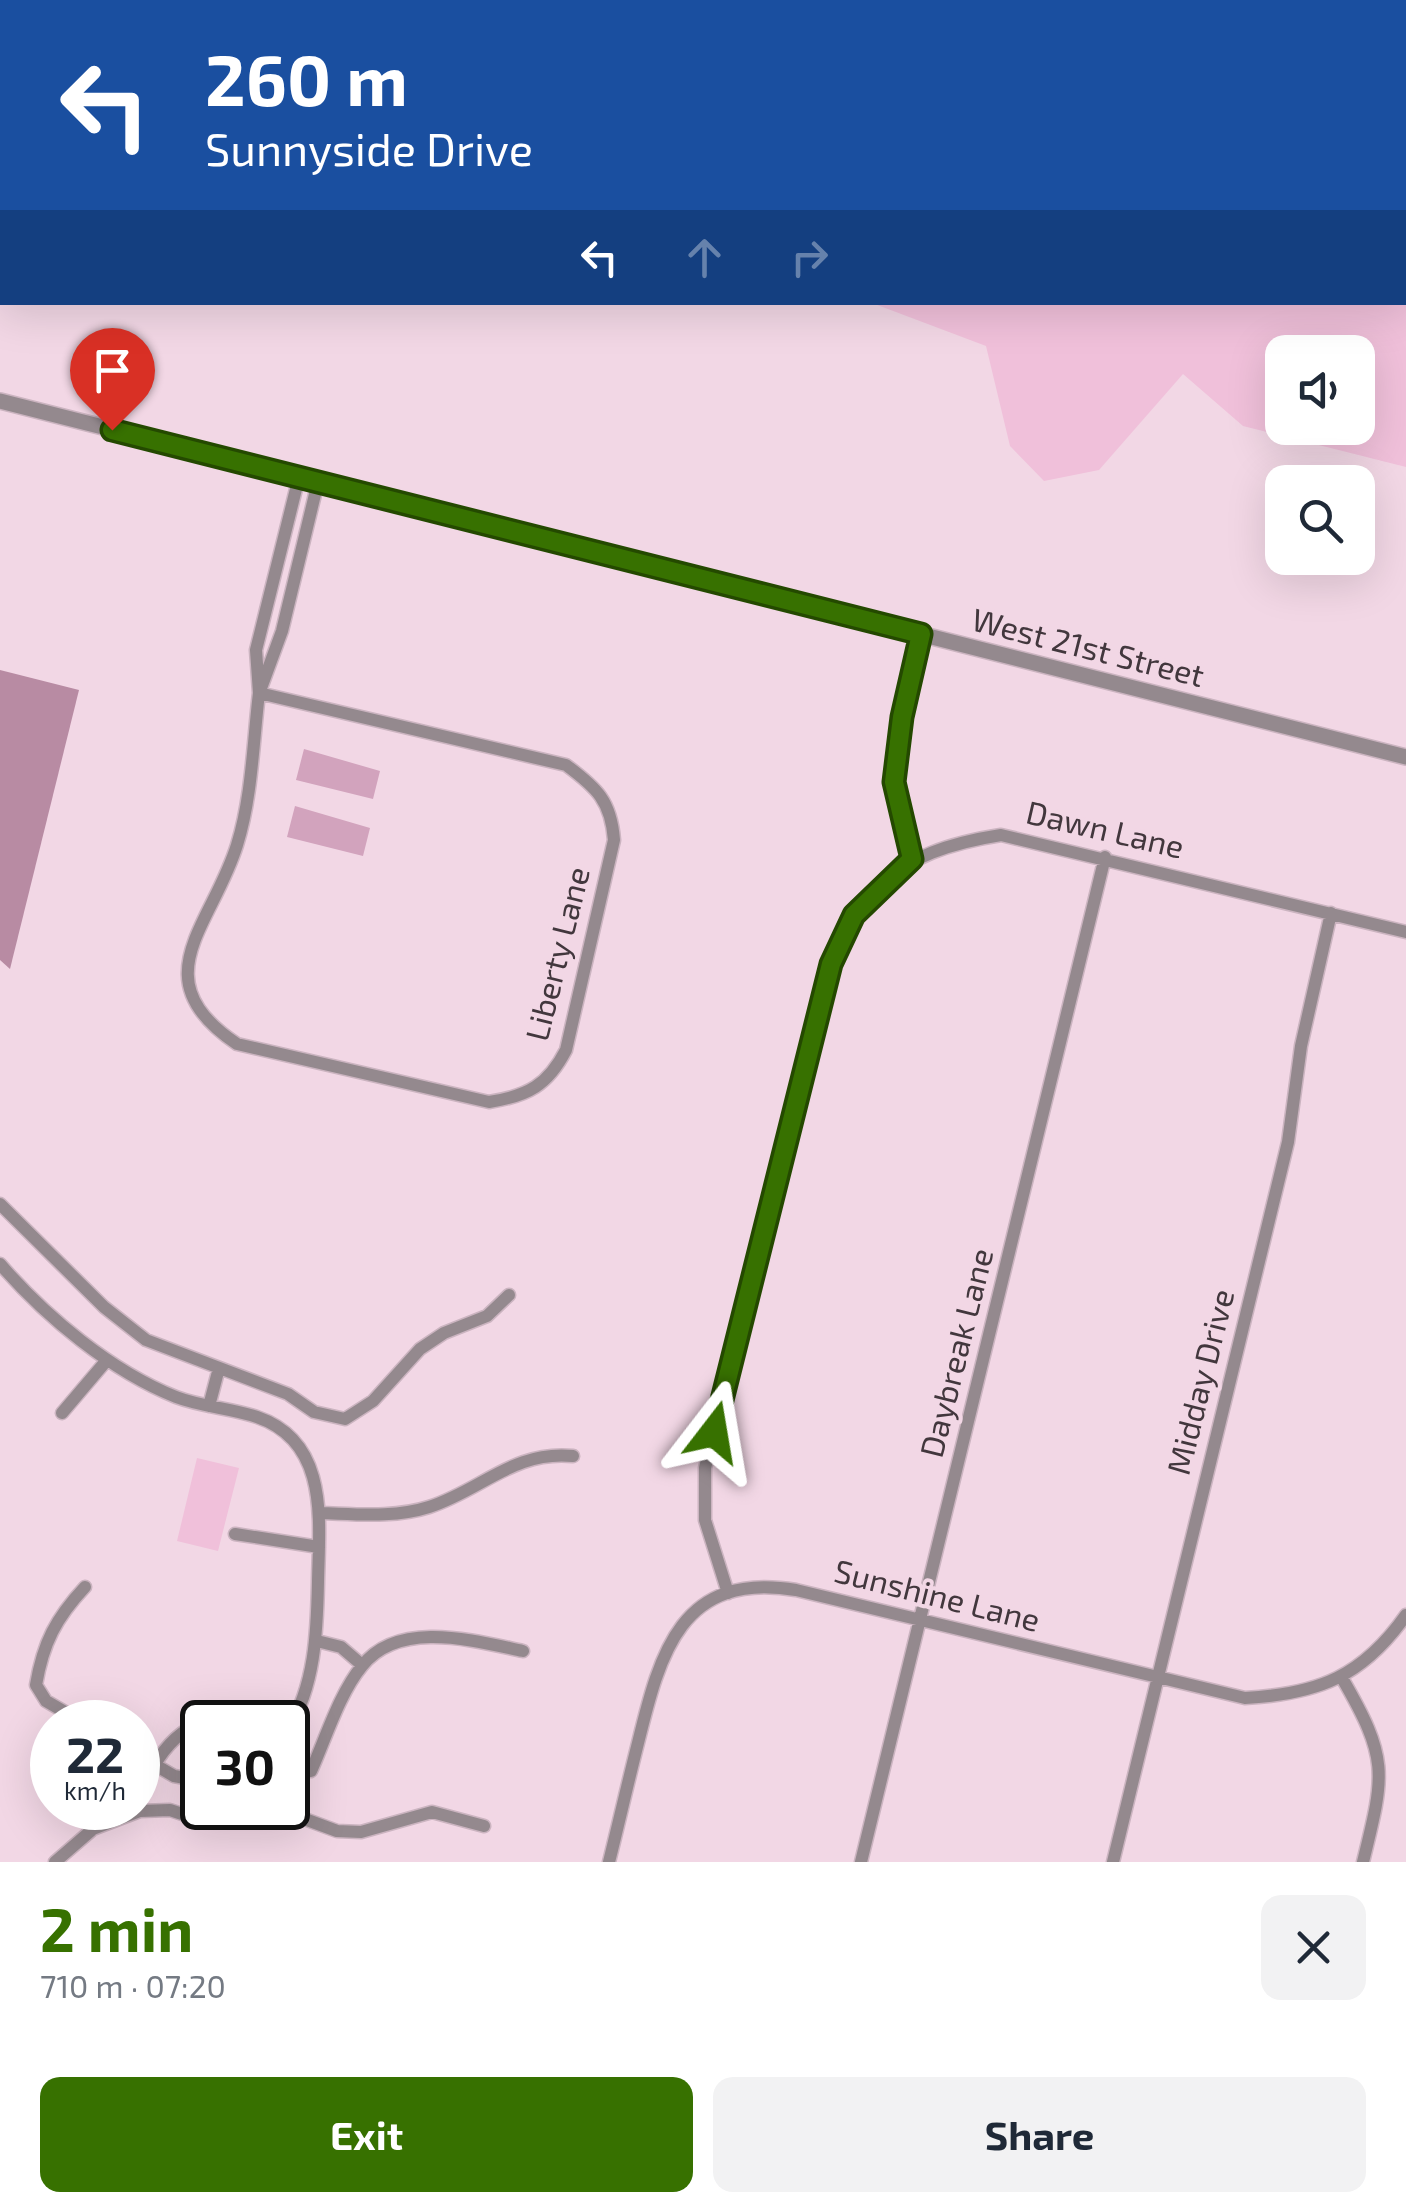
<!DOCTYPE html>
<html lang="en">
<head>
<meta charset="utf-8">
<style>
  :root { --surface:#fff; --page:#f2f2f3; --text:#1f2937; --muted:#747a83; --accent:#377100 }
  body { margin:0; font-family:"Exo 2",sans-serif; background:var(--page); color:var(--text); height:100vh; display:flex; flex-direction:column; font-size:38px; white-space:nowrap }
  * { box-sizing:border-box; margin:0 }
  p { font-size:32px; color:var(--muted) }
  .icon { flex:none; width:55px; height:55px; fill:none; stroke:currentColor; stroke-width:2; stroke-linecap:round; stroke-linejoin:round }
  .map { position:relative; height:1862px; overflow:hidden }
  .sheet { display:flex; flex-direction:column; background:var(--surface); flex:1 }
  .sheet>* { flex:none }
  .hud { position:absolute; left:0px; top:0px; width:1408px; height:305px; box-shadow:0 10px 40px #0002; background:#1a4fa0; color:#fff; overflow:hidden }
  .buttons { position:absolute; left:1265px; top:335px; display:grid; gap:20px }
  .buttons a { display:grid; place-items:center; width:110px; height:110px; border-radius:20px; background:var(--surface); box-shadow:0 10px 40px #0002; font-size:50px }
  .speed { position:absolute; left:30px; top:1700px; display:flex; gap:20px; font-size:50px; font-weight:700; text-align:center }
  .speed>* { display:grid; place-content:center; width:130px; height:130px; border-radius:50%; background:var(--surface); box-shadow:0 10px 40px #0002; line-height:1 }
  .speed small { font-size:25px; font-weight:400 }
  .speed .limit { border:5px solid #111; border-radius:15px; background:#fff; color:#111 }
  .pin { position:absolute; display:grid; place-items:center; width:85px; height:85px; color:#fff; margin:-102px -42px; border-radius:50% 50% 50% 0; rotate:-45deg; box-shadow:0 0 10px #0007 }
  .pin .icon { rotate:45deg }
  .me { position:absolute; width:110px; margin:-55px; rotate:14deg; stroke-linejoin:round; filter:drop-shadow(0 0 8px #0008) }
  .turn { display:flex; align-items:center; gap:35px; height:210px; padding:0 40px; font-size:45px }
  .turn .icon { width:130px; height:130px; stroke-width:2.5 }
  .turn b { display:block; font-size:70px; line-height:85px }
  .lanes { display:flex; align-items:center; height:95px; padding:0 40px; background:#0003; justify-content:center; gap:50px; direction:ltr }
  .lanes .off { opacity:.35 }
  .round { display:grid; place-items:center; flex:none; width:105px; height:105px; border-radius:20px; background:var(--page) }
  .summary { display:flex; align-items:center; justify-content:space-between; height:170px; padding:0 40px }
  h1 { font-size:60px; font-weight:700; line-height:75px; color:var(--accent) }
  .primary-button { display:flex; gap:20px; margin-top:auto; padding:20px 40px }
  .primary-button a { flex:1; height:115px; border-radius:20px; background:var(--accent); color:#fff; font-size:40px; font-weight:700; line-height:115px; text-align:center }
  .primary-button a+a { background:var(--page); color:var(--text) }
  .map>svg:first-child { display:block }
  .green { fill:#f0c0da; fill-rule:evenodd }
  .water { fill:#b88ba3 }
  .building { fill:#d2a3bd }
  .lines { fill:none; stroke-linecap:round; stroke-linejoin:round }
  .minor-casing { stroke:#cbb4c0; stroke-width:15 }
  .tertiary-casing { stroke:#cbb4c0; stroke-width:18 }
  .minor { stroke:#94898e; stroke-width:12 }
  .tertiary { stroke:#94898e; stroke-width:15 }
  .route-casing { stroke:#244900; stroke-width:25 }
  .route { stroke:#377100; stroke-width:18 }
  .labels { text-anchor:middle; stroke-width:8; stroke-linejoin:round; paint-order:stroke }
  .street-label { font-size:32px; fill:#42373d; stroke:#f2d7e5 }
</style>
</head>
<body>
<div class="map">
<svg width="1406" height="1862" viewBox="0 0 1406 1862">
  <rect width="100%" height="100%" fill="#f2d7e5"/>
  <path class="green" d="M913,0H1406V467L1243,426L1183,374L1099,470L1044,481L1010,446L986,346L872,303L1405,302V2ZM1282,352H1358V428H1282Z
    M197,1458L239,1468L218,1551L177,1541Z"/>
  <path class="water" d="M0,670L79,690L10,969L0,960Z"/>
  <path class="building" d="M304,749L380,771L373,799L296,780Z
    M295,806L370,828L363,856L287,837Z"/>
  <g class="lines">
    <g class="minor-casing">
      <path id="minor" d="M260,691L282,631L318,482
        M259,693L566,765C597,788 611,801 614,840L566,1050C548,1085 528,1096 489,1102L237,1044C140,979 212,926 237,845C252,797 253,743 259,693Z
        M259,693L256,650L299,477
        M912,859L894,782L901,717L921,634
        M0,1204L104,1307L146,1340L288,1394L314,1412L345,1419L373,1401L420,1349L444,1333L487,1316L509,1295
        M0,1264C46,1317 111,1371 176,1397C202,1407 231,1408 257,1417C330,1442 319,1522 318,1582C317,1633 315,1685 288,1730
        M209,1406L219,1368
        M62,1413L107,1360
        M321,1513C356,1514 395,1518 429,1507C482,1490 514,1450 573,1456
        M235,1534L319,1547
        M728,1593L705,1520V1468L821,994C856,892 892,852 1001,835L1406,932
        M317,1641L341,1647L362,1665
        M1342,1678C1389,1759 1385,1773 1363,1862
        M82,1722L46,1701L36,1685C43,1643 56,1618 85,1587
        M138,1755L174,1776L202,1781
        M154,1766C179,1722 221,1706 270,1722
        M311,1771C326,1738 339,1694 362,1666C399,1619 475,1641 523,1651
        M275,1808L337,1831L361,1832L432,1812L484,1826
        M55,1862L93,1829L140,1811L170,1810L194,1818H220L266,1808
        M609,1862C619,1822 628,1782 638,1743C660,1653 681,1571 796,1590L1245,1698C1319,1694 1363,1676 1406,1615
        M861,1862L1105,857
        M1113,1862L1288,1142L1301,1046L1331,913"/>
    </g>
    <g class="tertiary-casing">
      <path id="tertiary" d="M160,2L162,0
        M0,270L2,266
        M0,401L1406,757"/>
    </g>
    <use href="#minor" class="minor"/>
    <use href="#tertiary" class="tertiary"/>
  </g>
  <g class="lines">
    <g class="route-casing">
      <path id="route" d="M112,430L921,634L902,717L894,782L912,859L854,915L831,964L714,1432"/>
    </g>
    <use href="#route" class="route"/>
  </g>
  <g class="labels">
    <g class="street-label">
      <text transform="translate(1088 648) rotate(14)" y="11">West 21st Street</text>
      <text transform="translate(1105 830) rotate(13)" y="11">Dawn Lane</text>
      <text transform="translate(558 954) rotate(-76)" y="11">Liberty Lane</text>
      <text transform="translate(957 1353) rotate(-76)" y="11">Daybreak Lane</text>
      <text transform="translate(1201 1382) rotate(-76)" y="11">Midday Drive</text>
      <text transform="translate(937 1596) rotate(14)" y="11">Sunshine Lane</text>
    </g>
  </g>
</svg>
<div class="buttons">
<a><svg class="icon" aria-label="sound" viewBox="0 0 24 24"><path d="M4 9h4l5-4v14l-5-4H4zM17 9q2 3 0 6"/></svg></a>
<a><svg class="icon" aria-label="search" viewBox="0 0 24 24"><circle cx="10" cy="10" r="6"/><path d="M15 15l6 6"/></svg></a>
</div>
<div class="speed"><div>22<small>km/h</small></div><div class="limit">30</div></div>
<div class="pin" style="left:112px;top:430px;background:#d93025"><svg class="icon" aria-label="arrive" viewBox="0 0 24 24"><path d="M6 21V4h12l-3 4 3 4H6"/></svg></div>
<svg class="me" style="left:714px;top:1432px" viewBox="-20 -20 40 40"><path d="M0-17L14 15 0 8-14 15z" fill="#377100" stroke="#fff" stroke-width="4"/></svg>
<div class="hud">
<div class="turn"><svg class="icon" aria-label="left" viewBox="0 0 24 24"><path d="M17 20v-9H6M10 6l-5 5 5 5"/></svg><div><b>260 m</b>Sunnyside Drive</div></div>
<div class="lanes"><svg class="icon" aria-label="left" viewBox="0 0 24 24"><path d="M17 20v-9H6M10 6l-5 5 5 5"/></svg><svg class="icon off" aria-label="ahead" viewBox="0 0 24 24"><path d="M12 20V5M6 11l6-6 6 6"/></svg><svg class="icon off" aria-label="right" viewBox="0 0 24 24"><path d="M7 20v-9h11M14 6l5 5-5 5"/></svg></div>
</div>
</div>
<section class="sheet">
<div class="summary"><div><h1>2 min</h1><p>710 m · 07:20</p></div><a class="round"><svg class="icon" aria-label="close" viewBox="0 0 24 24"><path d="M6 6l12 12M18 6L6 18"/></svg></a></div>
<div class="primary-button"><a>Exit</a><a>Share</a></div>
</section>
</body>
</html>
